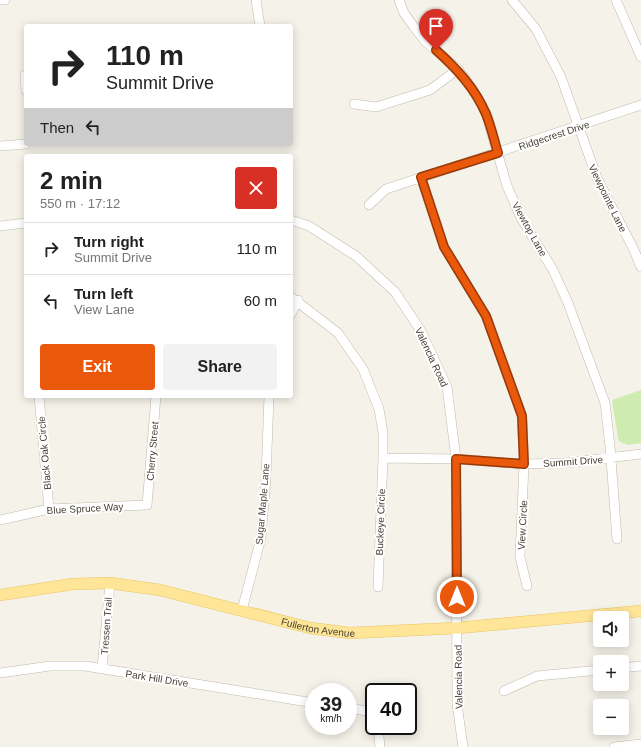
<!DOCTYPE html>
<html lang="en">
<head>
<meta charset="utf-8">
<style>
  :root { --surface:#fff; --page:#f2f2f2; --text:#222; --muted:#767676; --line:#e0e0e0; --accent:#ea580c }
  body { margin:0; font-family:Arial,sans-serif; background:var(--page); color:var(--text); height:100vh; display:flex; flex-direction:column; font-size:15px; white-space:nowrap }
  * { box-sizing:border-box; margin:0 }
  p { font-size:13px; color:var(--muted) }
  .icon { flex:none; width:22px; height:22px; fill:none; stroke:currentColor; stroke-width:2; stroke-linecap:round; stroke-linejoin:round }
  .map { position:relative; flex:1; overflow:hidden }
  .side { position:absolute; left:24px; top:154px; width:269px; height:244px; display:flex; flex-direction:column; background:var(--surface); border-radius:4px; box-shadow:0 2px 10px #0003 }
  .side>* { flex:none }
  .banner { position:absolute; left:24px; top:24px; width:269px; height:122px; border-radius:4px; box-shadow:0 2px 10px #0003; background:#fff; color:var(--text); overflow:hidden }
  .controls { position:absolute; left:593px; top:611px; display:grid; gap:8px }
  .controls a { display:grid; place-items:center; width:36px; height:36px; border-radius:4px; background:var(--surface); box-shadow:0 2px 10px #0003; font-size:20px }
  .speed { position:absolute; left:305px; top:683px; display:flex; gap:8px; font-size:20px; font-weight:700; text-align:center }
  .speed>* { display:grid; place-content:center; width:52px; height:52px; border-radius:50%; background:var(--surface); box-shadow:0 2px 10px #0003; line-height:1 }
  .speed small { font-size:10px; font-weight:400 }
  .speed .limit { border:2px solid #111; border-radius:6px; background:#fff; color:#111 }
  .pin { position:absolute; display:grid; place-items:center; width:34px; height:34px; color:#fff; margin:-41px -17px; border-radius:50% 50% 50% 0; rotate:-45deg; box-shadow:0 0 4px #0007 }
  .pin .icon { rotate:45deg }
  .me { position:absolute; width:44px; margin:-22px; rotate:0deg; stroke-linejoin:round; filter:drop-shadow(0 0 3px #0008) }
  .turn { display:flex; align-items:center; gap:14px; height:84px; padding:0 16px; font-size:18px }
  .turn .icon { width:52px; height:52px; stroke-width:2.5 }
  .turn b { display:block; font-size:28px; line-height:34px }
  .then { display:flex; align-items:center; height:38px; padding:0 16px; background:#0003; gap:8px; font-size:15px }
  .round { display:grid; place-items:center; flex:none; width:42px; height:42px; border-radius:4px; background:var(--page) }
  .summary { display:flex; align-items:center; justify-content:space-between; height:68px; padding:0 16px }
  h1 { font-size:24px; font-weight:700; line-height:30px }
  .action { display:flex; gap:8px; margin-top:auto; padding:8px 16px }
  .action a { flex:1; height:46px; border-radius:4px; background:var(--accent); color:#fff; font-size:16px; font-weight:700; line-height:46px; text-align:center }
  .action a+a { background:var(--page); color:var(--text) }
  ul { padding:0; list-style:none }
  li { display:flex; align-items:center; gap:12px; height:52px; padding:0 16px; border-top:1px solid var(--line) }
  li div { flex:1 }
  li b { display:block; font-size:15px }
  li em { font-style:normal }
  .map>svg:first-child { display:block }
  .green { fill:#ceebb0 }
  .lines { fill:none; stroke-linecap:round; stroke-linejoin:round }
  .minor-casing { stroke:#c1baab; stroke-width:10 }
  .major-casing { stroke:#eac662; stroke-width:12 }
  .minor { stroke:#fff; stroke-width:9 }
  .major { stroke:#ffe598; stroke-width:11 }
  .route-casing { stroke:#983908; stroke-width:10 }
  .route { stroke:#ea580c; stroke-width:7 }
  .labels { text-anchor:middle; stroke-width:4; stroke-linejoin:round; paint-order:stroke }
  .street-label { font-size:10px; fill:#494337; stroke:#fff }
</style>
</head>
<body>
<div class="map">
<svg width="641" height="747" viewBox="0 0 641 747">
  <rect width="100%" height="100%" fill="#f5f2e9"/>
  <path class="green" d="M641,390V443L628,445L620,442L618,438L612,400Z"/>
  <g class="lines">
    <g class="minor-casing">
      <path id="minor" d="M0,0H5
        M256,0L260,26
        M399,0L404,13L414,27L425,41L458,69L473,90L486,113L507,186L521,218L553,270L568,303L605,403L610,446L617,539
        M512,0L536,29L561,77L597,178L634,250L641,267
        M616,0L641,57
        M25,75L26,90
        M354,104L376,107L430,90L458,69
        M0,146L26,144
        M421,177L444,247L486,316L522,416L524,464L520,557L527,586
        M369,205L386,189L641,105
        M291,220L309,226L356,256L395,292L421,331L447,387L456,459L457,704L463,747
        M0,226L26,223
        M291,297L338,333L363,369L379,409L383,433V458L378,587
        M291,314L298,300
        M39,396L49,509
        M383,458L456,459L524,464L566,463L641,454
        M0,520L49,509L147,505L156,396
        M242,610L261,538L266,478L269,396
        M622,668L641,666
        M102,669L110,583
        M0,673L50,666H85L314,703
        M504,691L537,676L600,670
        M348,708L373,712L374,715
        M378,726L380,747
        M614,747L641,744"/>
    </g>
    <g class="major-casing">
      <g id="major">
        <path id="s1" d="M0,595L73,584L110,583L160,590L310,628L350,633L457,628L641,611"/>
      </g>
    </g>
    <use href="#minor" class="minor"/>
    <use href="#major" class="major"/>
  </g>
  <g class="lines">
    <g class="route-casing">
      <path id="route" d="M436,50C456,68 475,88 486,114C491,126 494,140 498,153L421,177L444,247L486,316L522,416L524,464L456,459L457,597"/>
    </g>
    <use href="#route" class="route"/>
  </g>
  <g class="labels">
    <g class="street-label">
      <text transform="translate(554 135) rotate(-18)" y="4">Ridgecrest Drive</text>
      <text transform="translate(608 198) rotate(64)" y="4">Viewpointe Lane</text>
      <text transform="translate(530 229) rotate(61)" y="4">Viewtop Lane</text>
      <text transform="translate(432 357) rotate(65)" y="4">Valencia Road</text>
      <text transform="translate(152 451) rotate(-85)" y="4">Cherry Street</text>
      <text transform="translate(44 453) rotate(-95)" y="4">Black Oak Circle</text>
      <text transform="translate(573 461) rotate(-4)" y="4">Summit Drive</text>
      <text transform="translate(262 504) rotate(-85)" y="4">Sugar Maple Lane</text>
      <text transform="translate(85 508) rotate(-3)" y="4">Blue Spruce Way</text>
      <text transform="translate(380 522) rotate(-88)" y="4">Buckeye Circle</text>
      <text transform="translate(522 525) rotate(-87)" y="4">View Circle</text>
      <text transform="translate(106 626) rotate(-86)" y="4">Tressen Trail</text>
      <text dy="4" stroke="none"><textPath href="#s1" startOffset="324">Fullerton Avenue</textPath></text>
      <text transform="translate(458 677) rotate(-91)" y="4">Valencia Road</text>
      <text transform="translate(157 678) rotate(9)" y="4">Park Hill Drive</text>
    </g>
  </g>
</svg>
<div class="controls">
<a><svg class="icon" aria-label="sound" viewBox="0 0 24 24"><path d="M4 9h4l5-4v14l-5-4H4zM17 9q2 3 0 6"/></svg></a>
<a>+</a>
<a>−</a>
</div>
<div class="speed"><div>39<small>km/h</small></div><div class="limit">40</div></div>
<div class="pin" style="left:436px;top:50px;background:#d93025"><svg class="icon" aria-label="arrive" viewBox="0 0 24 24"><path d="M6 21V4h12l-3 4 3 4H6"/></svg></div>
<svg class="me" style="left:457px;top:597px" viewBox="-20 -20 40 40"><circle r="17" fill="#ea580c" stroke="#fff" stroke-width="3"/><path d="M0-11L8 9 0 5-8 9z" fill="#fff"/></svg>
<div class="banner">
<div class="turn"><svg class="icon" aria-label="right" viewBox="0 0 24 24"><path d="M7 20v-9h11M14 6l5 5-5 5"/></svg><div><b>110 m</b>Summit Drive</div></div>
<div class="then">Then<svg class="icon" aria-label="left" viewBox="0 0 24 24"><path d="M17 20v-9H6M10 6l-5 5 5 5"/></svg></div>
</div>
<section class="side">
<div class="summary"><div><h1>2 min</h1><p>550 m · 17:12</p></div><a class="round" style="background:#d93025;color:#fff"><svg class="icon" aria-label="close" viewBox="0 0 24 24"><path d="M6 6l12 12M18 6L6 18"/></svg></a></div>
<ul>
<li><svg class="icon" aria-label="right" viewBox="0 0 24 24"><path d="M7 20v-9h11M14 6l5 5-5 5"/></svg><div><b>Turn right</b><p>Summit Drive</p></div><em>110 m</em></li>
<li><svg class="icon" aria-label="left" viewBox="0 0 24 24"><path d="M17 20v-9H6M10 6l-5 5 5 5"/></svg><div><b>Turn left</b><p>View Lane</p></div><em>60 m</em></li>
</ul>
<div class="action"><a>Exit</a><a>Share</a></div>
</section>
</div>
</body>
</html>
